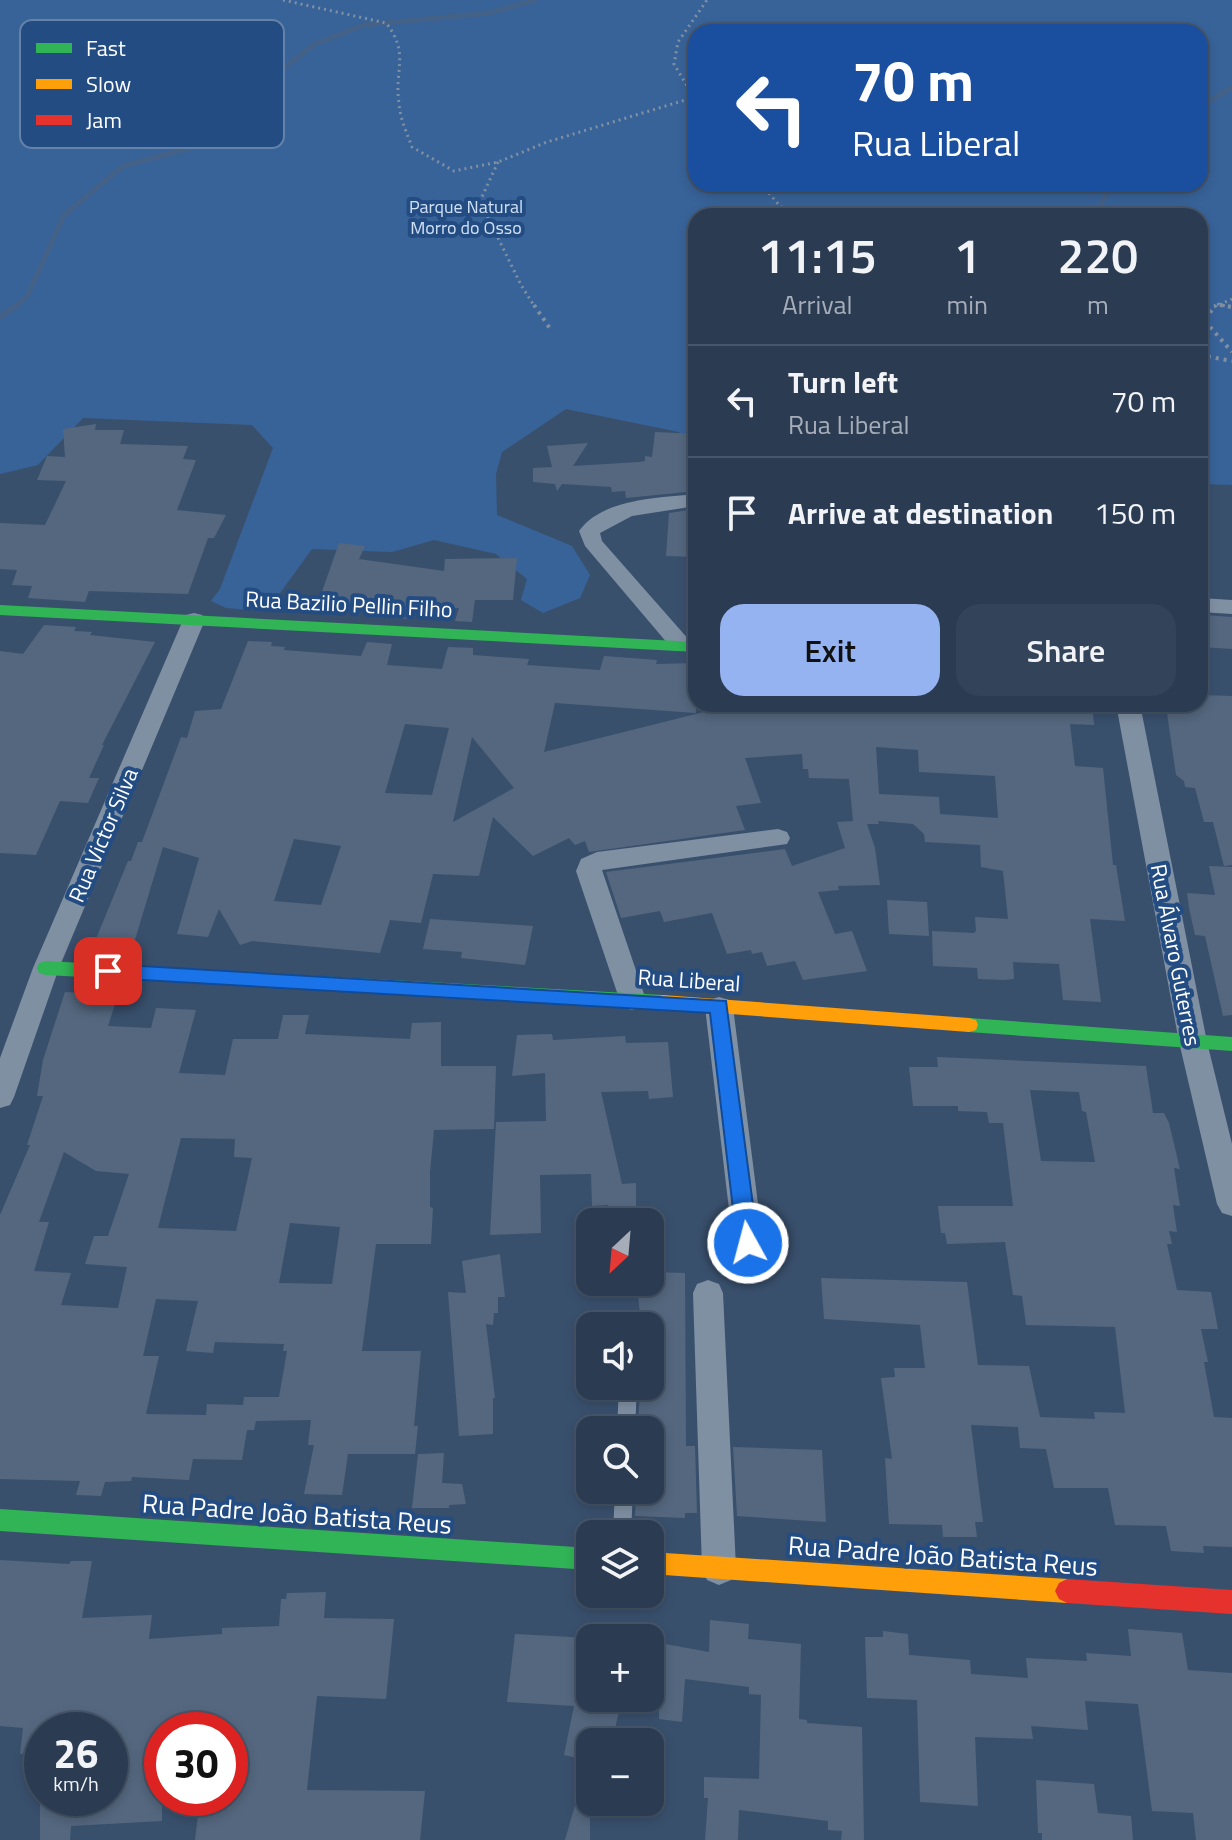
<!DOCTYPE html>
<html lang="en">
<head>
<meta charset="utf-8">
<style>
  :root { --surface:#2b3c52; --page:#334359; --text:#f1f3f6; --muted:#a6adb8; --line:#475669; --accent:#95b2f1 }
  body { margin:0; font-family:"Titillium Web",sans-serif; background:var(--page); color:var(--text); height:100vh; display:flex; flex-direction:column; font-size:30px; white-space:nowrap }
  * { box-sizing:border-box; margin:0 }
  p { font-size:26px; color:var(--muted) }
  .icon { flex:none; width:44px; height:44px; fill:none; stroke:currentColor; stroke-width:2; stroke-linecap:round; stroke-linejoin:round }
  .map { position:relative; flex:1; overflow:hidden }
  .drawer { position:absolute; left:688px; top:208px; width:520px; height:504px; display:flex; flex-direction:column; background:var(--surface); border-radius:24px; box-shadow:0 4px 12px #0003,0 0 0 2px var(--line) }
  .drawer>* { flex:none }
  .hud { position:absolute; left:688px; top:24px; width:520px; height:168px; border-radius:24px; box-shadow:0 4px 12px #0003,0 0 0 2px var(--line); background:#1a4fa0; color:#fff; overflow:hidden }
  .needle { width:52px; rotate:206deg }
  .tools { position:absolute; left:576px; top:1208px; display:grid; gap:16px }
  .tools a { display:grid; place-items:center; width:88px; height:88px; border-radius:16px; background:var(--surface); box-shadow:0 4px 12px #0003,0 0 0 2px var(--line); font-size:40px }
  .speed { position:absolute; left:24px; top:1712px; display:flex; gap:16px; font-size:40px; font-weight:700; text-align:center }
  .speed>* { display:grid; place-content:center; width:104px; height:104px; border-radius:50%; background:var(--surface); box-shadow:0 4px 12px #0003,0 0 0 2px var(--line); line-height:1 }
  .speed small { font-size:20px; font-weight:400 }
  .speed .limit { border:12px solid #d22; background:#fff; color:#111 }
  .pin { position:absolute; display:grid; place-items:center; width:68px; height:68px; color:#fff; margin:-34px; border-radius:16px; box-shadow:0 4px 12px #0006 }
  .me { position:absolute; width:88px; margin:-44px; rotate:353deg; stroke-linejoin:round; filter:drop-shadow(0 0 6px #0008) }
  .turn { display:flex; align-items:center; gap:28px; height:168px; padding:0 32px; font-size:36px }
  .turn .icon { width:104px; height:104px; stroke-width:2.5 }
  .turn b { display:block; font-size:56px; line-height:68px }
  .eta { display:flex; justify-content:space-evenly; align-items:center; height:136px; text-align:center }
  .eta b { font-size:48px; font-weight:600; line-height:56px }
  .cta { display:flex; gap:16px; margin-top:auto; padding:16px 32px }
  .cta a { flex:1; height:92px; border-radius:24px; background:var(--accent); color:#111; font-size:32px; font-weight:600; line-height:92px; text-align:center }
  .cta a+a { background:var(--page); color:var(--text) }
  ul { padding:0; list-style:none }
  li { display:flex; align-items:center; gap:24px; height:112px; padding:0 32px; border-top:2px solid var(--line) }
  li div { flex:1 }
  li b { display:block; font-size:30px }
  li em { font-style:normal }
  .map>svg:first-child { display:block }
  .green { fill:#386399; fill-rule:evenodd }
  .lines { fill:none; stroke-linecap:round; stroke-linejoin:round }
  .stream-far1 { stroke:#446187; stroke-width:5 }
  .stream { stroke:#446187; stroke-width:6 }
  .building { fill:#54677e; fill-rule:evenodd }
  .path-far1 { stroke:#8090a3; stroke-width:3; stroke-dasharray:2 4; stroke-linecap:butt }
  .path { stroke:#8090a3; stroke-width:4; stroke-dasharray:3 5; stroke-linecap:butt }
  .lane { fill:#8090a3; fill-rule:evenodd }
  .street { fill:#8090a3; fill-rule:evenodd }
  .fast { fill:#30b455; fill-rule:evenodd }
  .slow { fill:#ff9f0a; fill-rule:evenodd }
  .jam { fill:#e5322d; fill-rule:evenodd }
  .route { fill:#1a73e8; stroke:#114b97; stroke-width:2 }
  .labels { text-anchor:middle; stroke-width:8; stroke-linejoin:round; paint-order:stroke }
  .far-park-label { font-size:18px; fill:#d0e1f6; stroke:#234c83 }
  .street-label { font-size:22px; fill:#fff; stroke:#234c83 }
  .near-street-label { font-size:26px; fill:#fff; stroke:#234c83 }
  .key { fill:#234c83; stroke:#6582a8; stroke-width:2 }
  .key-label { font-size:22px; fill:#fff }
</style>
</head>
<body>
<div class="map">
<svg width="1232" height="1840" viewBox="0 0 1232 1840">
  <rect width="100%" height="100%" fill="#39506d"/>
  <path class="green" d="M0,0H1232V485L1200,484V216H696V444L682,443L679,432L566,409L502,452L496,474L497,515L572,546L590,575L580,598L543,613L521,600L527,579L496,554L434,540L392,552L312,549L267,611L226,608L211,601L220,589L273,448L252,425L83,418L38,465L0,474ZM696,32H1200V184H696Z"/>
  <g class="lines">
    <path class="stream-far1" d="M1200,107L1232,87
      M1095,216L1112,184
      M14,307L27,297L64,215L123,166L202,145L269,79L315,44L364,25L489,13L535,0"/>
    <path class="stream" d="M0,317L17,305"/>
  </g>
  <path class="building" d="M96,424L95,430H124L120,444L188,446L183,459L196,460L177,510L226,515L214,538H208L188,594L89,591L85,602L28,598L32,586L12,585L17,570L0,569V523L45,525L66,481L37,480L47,456L65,457L63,429Z
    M655,432L696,434V491L626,498L625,491L612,492L611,487L562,484L557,491L555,484L533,482V468L552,467L547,446L588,443L573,466L639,462L645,461V456L652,457Z
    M696,509V557L666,556L669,513Z
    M339,543L365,546L359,559L444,571L445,559L517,558L513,600H475L472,622L455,621L459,608L414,609L410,619L374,617V614L369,613L371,610L317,606Z
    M1203,615L1232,617V649L1200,647Z
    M44,625L76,627L74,631L92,632L90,635L155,642L102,745H104L89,778H99L88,803L60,801L36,855L0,853V651L23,654Z
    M248,641L272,642L271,646L285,647L284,650L361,656L367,642L392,644L387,665L442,669L448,647L473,648V655L529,659L527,665L600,670L604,656L657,660L656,664L696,663V713L555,703L544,752L712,710V704H923L997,708V704H1092L1094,725L1070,724L1075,766L1103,768L1113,865H1116L1125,921L1090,919L1101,1002L1063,1000L1059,964L1013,962L1014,979L1004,980L978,979L977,968L933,966L932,931L974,933L976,931L975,917L1008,919L1003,871L981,867L980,845L925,842L924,834L913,824L878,821L879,824H867L875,848L880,885L838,886L839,890L818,892L835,934L852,931L867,971L803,980L795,961L767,966L762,952L752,954L751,950L727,954L712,913L664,922L660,911L621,918L606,872L785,849L792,866L845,848L837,822L853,821L849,779L809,778L808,769H803L802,754L745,758L761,803L736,806L745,830L589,852L585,841L575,845L569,838L533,856L493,817L479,876L433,874L421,923L390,920L380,953L252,941L240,945L219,909L208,937L177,934L199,858L163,847L131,953L91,951L128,861H131L138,842H142L181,737L187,738L195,711L221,709ZM405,724L449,728L432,795L385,793ZM472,737L514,788L453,822ZM876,747L918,750L919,772L995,776L998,818L940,814L939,797L879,794ZM294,839L341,846L321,905L274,901Z
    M1200,695L1232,696V865L1224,866L1213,822H1204L1195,788L1185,787L1184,781L1176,775L1166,706L1200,704Z
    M1209,866L1232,867V1015L1223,1016L1205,936L1195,935L1189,908L1187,893L1215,895Z
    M887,900L927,902L929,936L889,934Z
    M430,919L533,926L525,965L461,958L462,952L423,949Z
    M65,992L118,995L108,1026L151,1028L156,1008L196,1010L179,1073L225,1075L233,1039H278L283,1015H309L305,1034L410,1039L412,1023L441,1022V1066H496L494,1129L434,1130L430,1172V1207L433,1208L431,1244H376L362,1351H421L414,1426H418L415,1454H348L342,1495L304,1494L314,1445H308L311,1420L256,1421L254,1430H247L242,1460L193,1459L189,1480L132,1477L131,1481L105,1482L101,1496L76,1495L80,1481L0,1479V1215L30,1145H27L43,1096H37L43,1060ZM181,1138L235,1139L234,1157L252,1158L236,1231L158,1228ZM64,1152L96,1171L129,1174L108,1236H94L85,1264L127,1267L118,1308L61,1305L71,1273L34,1271L49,1222H39ZM290,1223L340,1227L332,1284L279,1283ZM156,1299L198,1301L186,1351L213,1353L215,1342L284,1344L283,1351H287L279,1397H244L243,1405L207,1404L206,1415L146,1414L159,1356H143Z
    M552,1034L553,1040L625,1036L626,1043L668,1042L673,1097L649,1099L648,1091L601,1092L622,1184L636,1183V1222H610L608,1205L592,1206L591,1174L540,1175L541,1233L490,1235L496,1122L546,1121L545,1073L512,1076L517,1035Z
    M937,1057L1146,1066L1153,1113H1164L1169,1123L1180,1169L1174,1168L1180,1206L1173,1205L1177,1232L1169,1231L1172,1244H1167L1177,1290L1211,1292L1218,1329H1201L1208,1362H1204L1214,1417L1232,1418V1547L1203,1546L1204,1553L1171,1551L1166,1526L1115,1525L1108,1488H1054L1046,1449L1020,1448L1018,1427L971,1425L983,1522H975L977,1537H943L942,1525L889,1524L885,1458L892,1459L881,1378L895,1377L894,1368H925L920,1325L824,1319L821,1278L967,1282L978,1365L1029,1366L1040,1417L1095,1419L1094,1412L1125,1413L1115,1327L1026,1325L1022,1296L1013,1295L1005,1242L947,1244L945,1233H941L938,1206H1013L1003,1123H989L987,1112L958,1111V1106H913L909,1067H938ZM1030,1090L1079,1092L1082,1111L1086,1112L1095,1162L1041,1161Z
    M500,1254L505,1297H498V1313H494L493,1325L486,1324L495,1398H493V1434L459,1436L448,1292L466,1293L462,1261Z
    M650,1272L685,1273L686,1446H695L697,1513H685V1518L635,1516L636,1490H650V1430H638L640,1386H650V1326H641L638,1294L642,1293V1282H650Z
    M733,1447L822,1450L826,1522L737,1516Z
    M444,1453L442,1483L462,1484L466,1504L449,1505V1508H412L418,1454Z
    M0,1560L69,1564L71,1561H92L82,1618L152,1615L149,1639L222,1634V1628L279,1626L281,1599H286L287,1593L326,1592L324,1618L394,1619L386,1699L317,1696L307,1790L425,1791L420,1840H195L200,1798H230V1730H162V1821L71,1826L70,1840H40V1798H110L114,1737H110V1730H42V1752L20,1754L23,1728L0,1726Z
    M710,1620L749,1624L748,1639L801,1644L799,1719L807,1720V1723L862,1727L864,1840H841L842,1831L828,1830V1821L739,1810L738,1840H705L708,1798H704V1777L759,1779L761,1695L749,1694V1687L685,1679L682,1722L659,1719V1708L648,1706L654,1642L709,1652Z
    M1128,1629L1182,1633L1188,1670L1232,1673V1840H1196L1193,1813L1152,1811L1138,1704L1085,1701L1088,1730L1031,1726L1033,1739L975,1737L978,1806L920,1802L917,1700L867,1698L865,1637H883V1631L908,1634L909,1655L970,1660L971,1674L1028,1678L1026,1658L1087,1661L1086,1653L1131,1656Z
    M515,1634L590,1638V1698H622L612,1742H590V1761L564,1755L574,1706L507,1702Z
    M584,1774L590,1775V1840H565Z
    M1036,1780L1094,1784L1098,1813L1131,1816L1133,1840H1042V1833H1038Z"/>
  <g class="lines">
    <path class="path-far1" d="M283,0L386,23C410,53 394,70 399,103C400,119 407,133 412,147L454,171L498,162L547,142L692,98
      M696,101L674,64L678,42L707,0
      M498,162L480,201L521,285L535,307
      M761,184L780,206L796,216
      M1217,304L1230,307
      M1214,307L1232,299"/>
    <path class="path" d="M534,305L551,330
      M1220,305L1232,307
      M1205,321L1232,352
      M1200,325L1216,305
      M1200,355L1232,361"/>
    <path class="lane" d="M630,1313L636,1315L638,1326H622L624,1315Z
      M619,1386H637L635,1430H617Z
      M615,1490H633L631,1534H613Z"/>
    <path class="street" d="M696,494V506L632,516L600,533L602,541L690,641L693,646L690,651H674L585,546L579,531C603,498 659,498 696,494Z
      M1200,598L1232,600V614L1200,612Z
      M194,613L202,615L205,620L59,968L14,1097L10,1105L0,1108V1058L33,968L183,620L186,615Z
      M1116,704H1140L1207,1042L1232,1144V1216L1222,1213L1217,1204L1179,1042Z
      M778,829L787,832L790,838L787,844L602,870L646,1000L642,1007L632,1010L622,1007L576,871L581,859L597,852Z
      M719,997L729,1000L733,1007L763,1243L759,1252L748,1256L737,1252L733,1243L705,1007L709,1000Z
      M708,1280L719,1284L723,1293L736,1568L731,1580L719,1585L707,1580L702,1568L693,1293L697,1284Z"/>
    <path class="fast" d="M0,605L696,642V652L0,615Z
      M46,961L663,995L670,997L672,1002L670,1007L663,1009L46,975L39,973L37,968L39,963Z
      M969,1018L1232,1037V1051L969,1032L962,1030L960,1025L962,1020Z
      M0,1509L590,1548V1570L0,1531Z"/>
    <path class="slow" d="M663,995L969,1018L976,1020L978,1025L976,1030L969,1032L663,1009L656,1007L654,1002L656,997Z
      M650,1552L1067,1579L1075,1583L1079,1591L1075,1599L1067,1603L650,1574Z"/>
    <path class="jam" d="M1067,1579L1232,1590V1614L1067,1603L1059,1599L1055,1591L1059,1583Z"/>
  </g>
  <path class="route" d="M108,964L726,1001L758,1243L755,1249L748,1252L740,1249L737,1243L710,1013L108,978L98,971Z"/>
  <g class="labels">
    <g class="far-park-label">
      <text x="466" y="213">Parque Natural<tspan x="466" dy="21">Morro do Osso</tspan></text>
    </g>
    <g class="street-label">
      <text transform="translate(349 604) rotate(3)" y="8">Rua Bazilio Pellin Filho</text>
      <text transform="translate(103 835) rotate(-67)" y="8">Rua Victor Silva</text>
      <text transform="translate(1176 955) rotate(79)" y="8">Rua Álvaro Guterres</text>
      <text transform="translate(689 980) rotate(4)" y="8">Rua Liberal</text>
    </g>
    <g class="near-street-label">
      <text transform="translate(297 1514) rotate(4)" y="9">Rua Padre João Batista Reus</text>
      <text transform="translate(943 1556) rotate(4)" y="9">Rua Padre João Batista Reus</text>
    </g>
  </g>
  <rect x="20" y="20" width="264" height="128" rx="12" class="key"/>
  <rect x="36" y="43" width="36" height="10" fill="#30b455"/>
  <rect x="36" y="79" width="36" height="10" fill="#ff9f0a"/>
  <rect x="36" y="115" width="36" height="10" fill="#e5322d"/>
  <g class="key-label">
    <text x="86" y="56">Fast</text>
    <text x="86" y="92">Slow</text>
    <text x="86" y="128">Jam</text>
  </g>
</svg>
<div class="tools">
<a><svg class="needle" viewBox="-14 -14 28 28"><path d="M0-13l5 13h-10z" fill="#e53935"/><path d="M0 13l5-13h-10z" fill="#a6adb8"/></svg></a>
<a><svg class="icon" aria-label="sound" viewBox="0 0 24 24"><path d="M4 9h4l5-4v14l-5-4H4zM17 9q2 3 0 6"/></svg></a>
<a><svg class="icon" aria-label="search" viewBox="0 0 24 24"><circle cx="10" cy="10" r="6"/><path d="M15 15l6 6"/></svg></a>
<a><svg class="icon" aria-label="layers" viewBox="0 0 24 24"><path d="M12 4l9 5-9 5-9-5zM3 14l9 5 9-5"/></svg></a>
<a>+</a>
<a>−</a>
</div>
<div class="speed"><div>26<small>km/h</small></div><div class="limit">30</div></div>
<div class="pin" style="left:108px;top:971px;background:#d93025"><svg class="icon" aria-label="arrive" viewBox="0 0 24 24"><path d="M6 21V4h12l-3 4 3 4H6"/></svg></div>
<svg class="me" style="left:748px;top:1243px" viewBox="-20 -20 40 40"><circle r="17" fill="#1a73e8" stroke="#fff" stroke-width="3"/><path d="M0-11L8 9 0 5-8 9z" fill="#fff"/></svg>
<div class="hud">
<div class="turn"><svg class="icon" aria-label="left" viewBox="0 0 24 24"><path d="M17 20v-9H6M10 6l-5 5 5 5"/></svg><div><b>70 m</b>Rua Liberal</div></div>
</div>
<section class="drawer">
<div class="eta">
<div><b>11:15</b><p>Arrival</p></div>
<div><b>1</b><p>min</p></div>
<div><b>220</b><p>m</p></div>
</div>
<ul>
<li><svg class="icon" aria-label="left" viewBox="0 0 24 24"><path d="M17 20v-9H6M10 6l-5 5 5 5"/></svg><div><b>Turn left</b><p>Rua Liberal</p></div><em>70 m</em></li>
<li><svg class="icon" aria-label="arrive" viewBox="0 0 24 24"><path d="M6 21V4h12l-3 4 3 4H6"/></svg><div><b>Arrive at destination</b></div><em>150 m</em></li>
</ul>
<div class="cta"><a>Exit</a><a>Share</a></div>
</section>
</div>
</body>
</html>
